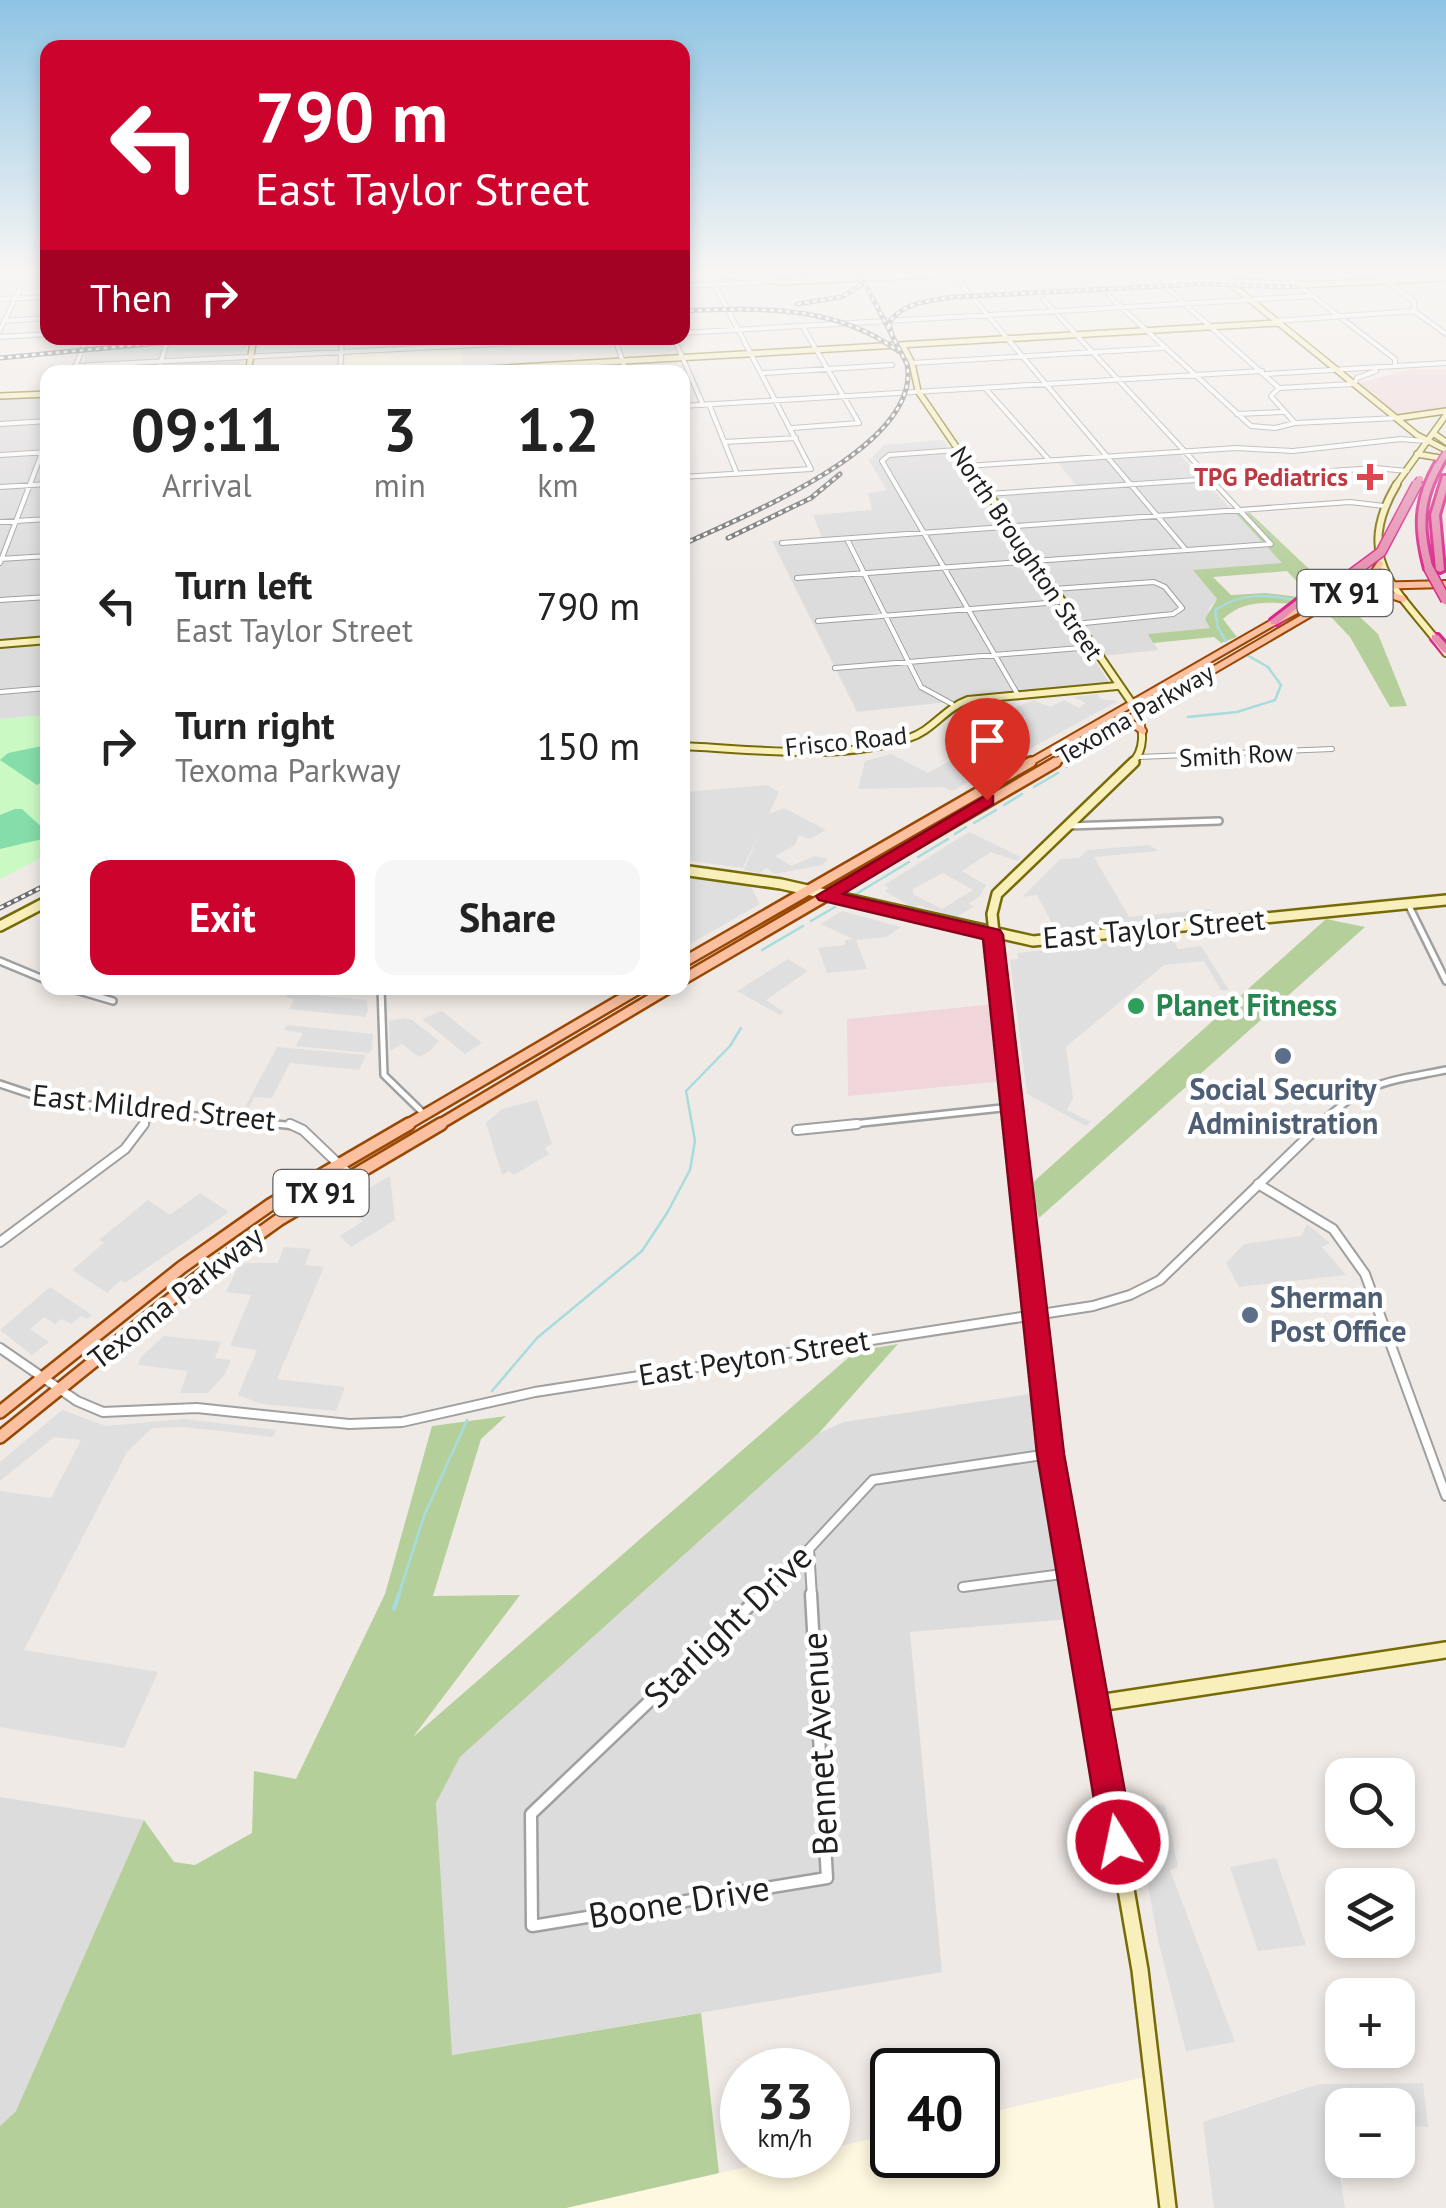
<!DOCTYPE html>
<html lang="en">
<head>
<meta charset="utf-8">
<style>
  :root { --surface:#fff; --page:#f6f6f6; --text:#222; --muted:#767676; --accent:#cc032d }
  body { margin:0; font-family:"PT Sans",sans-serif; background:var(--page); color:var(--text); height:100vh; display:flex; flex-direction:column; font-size:38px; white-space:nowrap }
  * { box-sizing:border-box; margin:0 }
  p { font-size:32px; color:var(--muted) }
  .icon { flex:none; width:55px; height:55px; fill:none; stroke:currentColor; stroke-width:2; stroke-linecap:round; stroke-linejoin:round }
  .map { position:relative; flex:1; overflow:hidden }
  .side { position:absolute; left:40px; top:365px; width:650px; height:630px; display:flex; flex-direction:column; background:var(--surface); border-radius:20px; box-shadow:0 5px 15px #0003 }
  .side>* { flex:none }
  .top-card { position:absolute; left:40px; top:40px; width:650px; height:305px; border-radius:20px; box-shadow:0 5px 15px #0003; background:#cc032d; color:#fff; overflow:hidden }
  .controls { position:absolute; left:1325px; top:1758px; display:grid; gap:20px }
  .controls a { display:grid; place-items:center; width:90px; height:90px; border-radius:20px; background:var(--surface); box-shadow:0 5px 15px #0003; font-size:50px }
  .speed { position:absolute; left:720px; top:2048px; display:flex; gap:20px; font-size:50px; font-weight:700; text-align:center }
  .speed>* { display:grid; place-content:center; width:130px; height:130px; border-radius:50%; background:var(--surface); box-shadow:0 5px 15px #0003; line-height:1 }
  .speed small { font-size:25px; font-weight:400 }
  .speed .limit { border:5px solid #111; border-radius:15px; background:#fff; color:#111 }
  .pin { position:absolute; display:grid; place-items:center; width:85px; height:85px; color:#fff; margin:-102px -42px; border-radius:50% 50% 50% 0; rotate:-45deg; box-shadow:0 0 10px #0007 }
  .pin .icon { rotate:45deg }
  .me { position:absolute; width:110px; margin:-55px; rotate:350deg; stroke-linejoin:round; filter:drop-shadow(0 0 8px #0008) }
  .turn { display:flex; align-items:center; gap:35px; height:210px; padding:0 50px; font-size:45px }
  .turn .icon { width:130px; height:130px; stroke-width:2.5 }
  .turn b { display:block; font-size:70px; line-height:85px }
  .then { display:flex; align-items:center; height:95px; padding:0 50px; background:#0003; gap:20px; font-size:38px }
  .eta { display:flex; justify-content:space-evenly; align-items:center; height:170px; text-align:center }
  .eta b { font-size:60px; font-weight:700; line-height:70px }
  .action { display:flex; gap:20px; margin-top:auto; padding:20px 50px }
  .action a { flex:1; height:115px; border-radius:20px; background:var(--accent); color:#fff; font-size:40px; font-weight:700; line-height:115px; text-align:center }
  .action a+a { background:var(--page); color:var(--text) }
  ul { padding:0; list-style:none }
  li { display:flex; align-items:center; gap:30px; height:140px; padding:0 50px }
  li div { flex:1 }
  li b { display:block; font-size:38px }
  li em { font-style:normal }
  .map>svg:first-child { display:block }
  .residential { fill:#dddcdd }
  .commercial { fill:#f0d5da }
  .education { fill:#fff8e0 }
  .forest { fill:#b5cf9b }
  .park { fill:#cbf9c4 }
  .pitch { fill:#85dea9 }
  .parking { fill:#dfdfdf; fill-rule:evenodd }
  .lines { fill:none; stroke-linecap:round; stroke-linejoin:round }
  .stream-far1 { stroke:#a7dcdd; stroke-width:2.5 }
  .stream { stroke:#a7dcdd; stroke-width:4 }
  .street-far3-casing { stroke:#a0a0a0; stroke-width:6 }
  .street-far2-casing { stroke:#a0a0a0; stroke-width:10 }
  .street-far1-casing { stroke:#a0a0a0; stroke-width:12 }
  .street-casing { stroke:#a0a0a0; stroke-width:15 }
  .secondary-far4-casing { stroke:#766b06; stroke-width:8 }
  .secondary-far3-casing { stroke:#766b06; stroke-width:10 }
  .secondary-far2-casing { stroke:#766b06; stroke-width:14 }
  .secondary-far1-casing { stroke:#766b06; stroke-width:16 }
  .secondary-casing { stroke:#766b06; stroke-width:20 }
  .primary-far2-casing { stroke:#994702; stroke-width:10 }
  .primary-far1-casing { stroke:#994702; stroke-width:14 }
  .primary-casing { stroke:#994702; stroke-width:16 }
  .highway-casing { stroke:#d9288a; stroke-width:6 }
  .street-far3 { stroke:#fff; stroke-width:4 }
  .street-far2 { stroke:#fff; stroke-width:5 }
  .street-far1 { stroke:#fff; stroke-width:8 }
  .street { stroke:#fff; stroke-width:10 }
  .secondary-far4 { stroke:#f9efbb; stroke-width:5 }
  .secondary-far3 { stroke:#f9efbb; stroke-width:6 }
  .secondary-far2 { stroke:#f9efbb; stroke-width:9 }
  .secondary-far1 { stroke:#f9efbb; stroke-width:11 }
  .secondary { stroke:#f9efbb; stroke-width:15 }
  .primary-far2 { stroke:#fbc0a0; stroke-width:6 }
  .primary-far1 { stroke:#fbc0a0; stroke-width:9 }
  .primary { stroke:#fbc0a0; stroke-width:11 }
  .highway { fill:#e68fb1; fill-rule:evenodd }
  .rail-casing { stroke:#6d6d6d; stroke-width:5 }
  .rail { stroke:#fff; stroke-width:2.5; stroke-dasharray:4; stroke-linecap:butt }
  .highway-bridge-far1-casing { stroke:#d9288a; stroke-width:9; stroke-linecap:butt }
  .highway-bridge-casing { stroke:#d9288a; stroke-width:12; stroke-linecap:butt }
  .highway-bridge-far1 { stroke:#e68fb1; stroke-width:6 }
  .highway-bridge { stroke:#e68fb1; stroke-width:9 }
  .route { fill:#cc032d; stroke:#85021d; stroke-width:2.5 }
  .health-dot { fill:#e0444e; stroke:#fff; stroke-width:4 }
  .leisure-dot { fill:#2e9e5b; stroke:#fff; stroke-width:4 }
  .service-dot { fill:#5c6f8a; stroke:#fff; stroke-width:4 }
  .labels { text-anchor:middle; stroke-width:9; stroke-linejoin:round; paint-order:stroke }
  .far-health-label { font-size:25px; font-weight:bold; fill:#be3a42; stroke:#fff; text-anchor:end }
  .far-street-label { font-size:25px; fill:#1f1f1f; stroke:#fff }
  .shield { fill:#fff; stroke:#626262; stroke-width:2.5 }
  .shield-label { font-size:28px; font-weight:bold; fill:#1f1f1f }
  .street-label { font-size:30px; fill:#1f1f1f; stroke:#fff }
  .leisure-label { font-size:30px; font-weight:bold; fill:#27864d; stroke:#fff; text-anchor:start }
  .service-label { font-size:30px; font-weight:bold; fill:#4e5e75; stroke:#fff }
  .near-street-label { font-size:35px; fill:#1f1f1f; stroke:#fff }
</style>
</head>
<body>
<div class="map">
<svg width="1446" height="2208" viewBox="0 0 1446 2208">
  <rect width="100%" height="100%" fill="#f0eae6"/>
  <path class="residential" d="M248,338L242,372H81L87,350Z
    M47,392V715L0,719V394Z
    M943,440L983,497L1081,491L1058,463L1179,454L1283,564L1194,571L1217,599L1209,608L1210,628L1149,634L1158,650L1093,657L1110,684L857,712L772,541L822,538L813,515L872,510L868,493L887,490L869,461L884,445Z
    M1036,1393L1071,1619L910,1632L942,1972L451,2055L436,1803L460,1757L819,1433L844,1422Z
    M0,1797L144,1820L16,2111L0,2126Z"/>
  <path class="commercial" d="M1412,369H1446V410L1399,416L1359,383Z
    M995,1004L1004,1081L848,1096L847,1019Z"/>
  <path class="education" d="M461,347L462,364L456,370L344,372L347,353Z
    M1145,2077L1158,2208H566L801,2155H828V2149L892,2134V2155H978V2115Z"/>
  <path class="forest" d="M1250,513L1378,634L1407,706L1390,707L1350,637L1287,571L1213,577L1231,595L1265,593L1299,597L1293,604C1267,602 1243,600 1223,619L1237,637L1221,643L1214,637L1153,643L1148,634L1210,628L1205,619L1217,599L1193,570L1282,563L1236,514Z
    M1326,919L1365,927L1039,1218L1030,1185Z
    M898,1344L819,1433L460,1757L436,1803L452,2055L701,2013L719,2173L566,2208H0V2126L16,2111L144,1820L174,1862L195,1865L252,1833L254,1771L296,1779L385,1594L432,1426L506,1416L481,1439L433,1596L520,1595L413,1737L856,1351Z"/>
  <path class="park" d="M47,715V855L0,879V719Z"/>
  <path class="pitch" d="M47,745V780L37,785L0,760L8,753Z
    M15,809H22L47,832V838L0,849V815Z"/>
  <path class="parking" d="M1097,694L1101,699L1118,701L952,791L944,787L858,789L865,761L891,754L928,773L1027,718L1010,709L1034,700L1050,707L1064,700L1079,708L1086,703L1073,697Z
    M767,785L779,792L769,814L784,808L826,830L810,839L799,835L795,845L775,856L792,866L814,856L828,859L822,865L775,874L766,868L760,873L744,870L760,832L743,868L683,860L685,792Z
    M969,832L1021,857L1017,861L991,852L962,871L986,885L980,896L969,903L973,907L955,918L918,905L913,908L885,891L889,888L884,885ZM943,873L973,890L942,909L913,894V889Z
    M1149,845L1159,851L1094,857L1129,917L1211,909L1212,914L1055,929L1037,895L1022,897L1060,859L1079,858L1088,850Z
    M683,876L749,883L760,904L683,948Z
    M842,911L901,927L886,937L856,940L867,969L827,973L818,948L845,945V940L853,939L821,924Z
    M1172,937L1178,949L1201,946L1229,990H1221L1204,961L1164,965L1066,1047L1073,1098L1067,1110L1091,1122L1086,1126L1027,1094L1010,960L1018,959L1017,953Z
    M788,959L808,971L766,1000L784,1012L780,1015L737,991Z
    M289,993L367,1000L368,1011L365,1017L289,1009L294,999L286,997Z
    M442,1011L482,1043L465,1054L422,1019Z
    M404,1018L412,1020L439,1041L430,1051L419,1057L402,1044L390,1051L389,1021Z
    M287,1025L373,1034L372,1049L369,1053L296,1046L303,1033L284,1030Z
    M277,1047L366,1055L359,1070L290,1063L272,1098L254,1097L249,1107H245Z
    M537,1100L552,1144L545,1148L549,1154L514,1175L509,1171L502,1175L486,1123L502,1109Z
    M390,1176L395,1220L351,1247L340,1236L363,1221L343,1203Z
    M200,1193L229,1212L125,1283L121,1280L107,1293L72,1270L104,1243L99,1240L148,1200L170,1215Z
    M1307,1224L1330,1243L1322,1247L1346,1275L1239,1287L1226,1263L1244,1244L1301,1236Z
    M284,1247L311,1249L305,1265L324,1267L277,1379L345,1387L336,1411L261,1404L238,1395L257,1350L230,1346L251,1295L226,1292L240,1263H278Z
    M50,1287L92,1315L87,1319L81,1316L71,1324L62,1319L55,1324L44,1317L30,1329L49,1342L32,1355L0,1330Z
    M164,1336L221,1342L215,1358L231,1360L225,1374L208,1393H180L188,1371L138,1365L141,1357Z
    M62,1410L106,1426L184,1419L276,1430L273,1437L183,1427L152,1428L127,1452L24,1650L158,1672L124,1748L0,1727V1491L51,1498L81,1440L54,1437L0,1481V1462Z
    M1157,1804L1165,1805L1178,1867L1170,1870L1235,2042L1186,2051L1158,1940L1136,1822L1147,1821Z
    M1276,1858L1306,1945L1258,1951L1230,1867Z
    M1423,2083L1428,2127L1398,2125V2105H1342V2121L1331,2120L1345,2208H1214L1203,2122L1319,2084Z"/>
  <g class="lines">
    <path class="stream-far1" d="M1226,641L1218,628L1215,610C1241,592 1269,594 1299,601
      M1188,717L1237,712L1275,700L1281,685L1268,667L1247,655
      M1116,735L1131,727
      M1093,749L1107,741
      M1067,767L1085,754
      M1034,787L1058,773
      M1004,805L1022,794
      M974,823L996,810
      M955,834L966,827
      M918,857L948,839
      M856,894L909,862
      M811,921L835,907
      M762,950L803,926
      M492,1391L537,1338L642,1251L667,1213L690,1170L695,1141L686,1091L730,1046L741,1028
      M398,1597L424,1516L467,1420"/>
    <path class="stream" d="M394,1609L399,1594"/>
    <g class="street-far3-casing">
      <path id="street-far3" d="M1149,272L1279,388L1271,396L1295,423
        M1281,272L1395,359V365
        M1373,272L1414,301V311L1446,334
        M952,273L1186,550
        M0,279L48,276
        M1163,282L1227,281
        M682,286L764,282
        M1109,296L1251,426L1275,428L1295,423L1397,418
        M0,299L48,297
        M1043,299L1270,543
        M4,321L48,318
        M1275,321L1414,311
        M0,330L28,272
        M682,333L1313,296
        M0,337L48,334
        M615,338L626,372
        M674,338L703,405
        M912,363L1163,348
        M75,366L609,338
        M73,372L87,338
        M158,372L168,338
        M340,372L342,338
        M764,373L892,365
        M1266,374L1446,363
        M1355,383L1357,378L1376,371
        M985,388L1049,460
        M1279,388L1353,384
        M709,404L737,474
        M682,406L1262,371
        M1237,414L1283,412
        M0,424L48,421
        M792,428L859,423L803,327
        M725,442L796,438
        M957,450L889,455L882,461L1018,695
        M0,455L48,452
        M967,466L1236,448L1293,451L1401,439L1426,441
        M682,477L811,469L708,272
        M0,487L48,484
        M987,494L1376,468L1407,471
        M0,522L48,519
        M847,539L921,687L952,704
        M782,543L1350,502L1384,506
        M0,559L48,556
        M0,563L48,437
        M797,578L1271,544
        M1053,589L1154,582L1165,587L1182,608L1173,614L1075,624
        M0,600L48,597
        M818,621L1059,602
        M835,668L1092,647
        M0,692L48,688
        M1139,757L1332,749"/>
    </g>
    <g class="street-far2-casing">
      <path id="street-far2" d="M1068,826L1219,821
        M1408,904L1446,981
        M0,961L48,981
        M69,988L113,1001
        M381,988L384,1075L423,1113
        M0,1084L51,1101L295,1126
        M142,1126L155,1109
        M834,1126L1011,1107
        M1318,1126C1364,1081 1385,1082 1446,1070"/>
    </g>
    <g class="street-far1-casing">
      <path id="street-far1" d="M290,1124L303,1130L350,1175
        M797,1130L857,1124
        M1258,1184L1333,1229L1365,1274L1446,1496
        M0,1242L125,1149L144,1124
        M0,1348L77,1401L103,1412L197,1408L349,1424L402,1422L535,1392L1093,1306L1130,1295L1160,1280L1321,1124
        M809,1549L812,1597
        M809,1549L873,1480L1049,1454
        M963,1587L1070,1573
        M759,1597L809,1549"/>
    </g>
    <g class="street-casing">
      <path id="street" d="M762,1594L531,1814L532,1926L827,1878L811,1594"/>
    </g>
    <g class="secondary-far4-casing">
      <path id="secondary-far4" d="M698,272L780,282L994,272
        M1216,272L1417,435L1446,450
        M1227,281L1298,285L1446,278
        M903,346L912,363L918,391L983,486
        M248,372L254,338
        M435,372L1278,323
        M0,396L48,394
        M1398,418L1446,411
        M1433,433L1446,442
        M1417,454L1446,459
        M1395,486L1446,415"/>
    </g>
    <g class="secondary-far3-casing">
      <path id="secondary-far3" d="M982,484L1138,712C1143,730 1146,750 1131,764
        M1397,484C1349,563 1403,593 1446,653
        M0,644L48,640
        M682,746C754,749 839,762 909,738C932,731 945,708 968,700L1117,686"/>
    </g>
    <g class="secondary-far2-casing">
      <path id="secondary-far2" d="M682,870L781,884L1033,941L1446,900
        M0,926L48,901
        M1015,1126L992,914L997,894L1134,762"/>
    </g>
    <g class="secondary-far1-casing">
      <path id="secondary-far1" d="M1015,1124L1051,1454L1076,1597"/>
    </g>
    <g class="secondary-casing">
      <path id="secondary" d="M1075,1594L1140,1970L1168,2208
        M1092,1704L1446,1650"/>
    </g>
    <g class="primary-far2-casing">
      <path id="primary-far2" d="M1372,589L1403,599
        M1119,724L1135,725L1143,731
        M1027,764L1274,622L1338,588L1368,581L1380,564
        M1052,764L1347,592L1369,586L1446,584"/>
    </g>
    <g class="primary-far1-casing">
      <path id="primary-far1" d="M682,963L1031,762
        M682,980L1056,762
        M405,1126L640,988
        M437,1126L669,988"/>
    </g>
    <g class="primary-casing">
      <path id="primary" d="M0,1412L182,1267L270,1205L409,1124
        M0,1437L196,1279L280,1219L441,1124"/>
    </g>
    <g class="highway-casing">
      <path id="highway" d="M1436,462L1443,464C1421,501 1422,529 1433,569L1429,571L1425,569C1414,528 1414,500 1436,462Z
        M1443,476H1446V491L1439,515L1444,570L1440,572L1436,570L1431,515Z
        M1301,597L1308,599L1277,624H1271V620Z
        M1432,635H1438L1446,644V653L1443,652L1432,639Z"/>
    </g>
    <use href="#street-far3" class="street-far3"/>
    <use href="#street-far2" class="street-far2"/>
    <use href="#street-far1" class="street-far1"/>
    <use href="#street" class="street"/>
    <use href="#secondary-far4" class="secondary-far4"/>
    <use href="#secondary-far3" class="secondary-far3"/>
    <use href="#secondary-far2" class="secondary-far2"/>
    <use href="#secondary-far1" class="secondary-far1"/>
    <use href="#secondary" class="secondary"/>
    <use href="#primary-far2" class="primary-far2"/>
    <use href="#primary-far1" class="primary-far1"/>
    <use href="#primary" class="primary"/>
    <use href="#highway" class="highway"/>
    <g class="rail-casing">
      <path id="rail" d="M797,304L842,297L861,285L859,273
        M682,311C758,308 834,304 898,351
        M892,335L889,323C902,302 930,301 953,297L1204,284L1295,287
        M0,358L212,338
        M728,538L811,498L840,474
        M682,545C742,516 923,447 907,364L859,272
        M0,908L48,884"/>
    </g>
    <use href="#rail" class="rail"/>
    <g class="highway-bridge-far1-casing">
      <path id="highway-bridge-far1" d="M1439,464L1446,453
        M1415,486L1420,479"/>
    </g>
    <g class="highway-bridge-casing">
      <path id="highway-bridge" d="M1429,569L1446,600
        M1304,599L1350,575L1381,552L1417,484"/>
    </g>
    <use href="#highway-bridge-far1" class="highway-bridge-far1"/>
    <use href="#highway-bridge" class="highway-bridge"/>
  </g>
  <linearGradient id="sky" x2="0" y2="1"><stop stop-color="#8ec4e4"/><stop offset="0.47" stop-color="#f8f6f4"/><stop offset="1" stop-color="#f8f6f4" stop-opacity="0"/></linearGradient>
  <rect width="1446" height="581" fill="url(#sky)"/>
  <path class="route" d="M987,795L993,796V804L843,894L1000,930L1003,935L1064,1454L1134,1842L1129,1854L1118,1859L1106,1854L1101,1842L1037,1454L983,939L819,900L816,896Z"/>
  <path class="health-dot" d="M1365 462h10v10h10v10h-10v10h-10v-10h-10v-10h10z"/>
  <circle class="leisure-dot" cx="1136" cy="1006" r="10"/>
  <g class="service-dot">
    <circle cx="1283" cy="1056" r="10"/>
    <circle cx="1250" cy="1315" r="10"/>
  </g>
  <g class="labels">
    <g class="far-health-label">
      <text x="1348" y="486">TPG Pediatrics</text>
    </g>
    <g class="far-street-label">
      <text transform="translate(1027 553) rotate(56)" y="9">North Broughton Street</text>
      <text transform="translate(1135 714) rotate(-30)" y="9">Texoma Parkway</text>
      <text transform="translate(846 741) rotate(-6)" y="9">Frisco Road</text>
      <text transform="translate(1236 755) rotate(-3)" y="9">Smith Row</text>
    </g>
    <g class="shield">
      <rect x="1297.5" y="570" width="95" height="46" rx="8"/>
      <rect x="273.5" y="1170" width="95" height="46" rx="8"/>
    </g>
    <g class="shield-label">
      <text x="1345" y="603">TX 91</text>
      <text x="321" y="1203">TX 91</text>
    </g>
    <g class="street-label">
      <text transform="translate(1154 929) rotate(-5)" y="10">East Taylor Street</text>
      <text transform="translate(154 1108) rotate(6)" y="10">East Mildred Street</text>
      <text transform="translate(176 1298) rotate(-38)" y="10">Texoma Parkway</text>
      <text transform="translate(754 1358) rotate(-9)" y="10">East Peyton Street</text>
    </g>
    <g class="leisure-label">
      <text x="1156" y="1016">Planet Fitness</text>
    </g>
    <g class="service-label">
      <text x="1283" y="1100">Social Security<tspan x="1283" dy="34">Administration</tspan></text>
      <text x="1270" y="1308" text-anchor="start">Sherman<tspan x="1270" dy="34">Post Office</tspan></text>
    </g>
    <g class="near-street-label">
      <text transform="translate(728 1626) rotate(-44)" y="12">Starlight Drive</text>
      <text transform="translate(820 1744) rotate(-93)" y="12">Bennet Avenue</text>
      <text transform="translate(679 1902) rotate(-9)" y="12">Boone Drive</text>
    </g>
  </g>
</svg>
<div class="controls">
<a><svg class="icon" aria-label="search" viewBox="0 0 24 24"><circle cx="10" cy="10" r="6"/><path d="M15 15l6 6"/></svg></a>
<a><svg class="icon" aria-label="layers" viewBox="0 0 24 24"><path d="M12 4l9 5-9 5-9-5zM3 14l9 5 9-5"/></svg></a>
<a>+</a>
<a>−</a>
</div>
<div class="speed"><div>33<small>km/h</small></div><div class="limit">40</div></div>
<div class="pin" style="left:987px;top:800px;background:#d93025"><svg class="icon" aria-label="arrive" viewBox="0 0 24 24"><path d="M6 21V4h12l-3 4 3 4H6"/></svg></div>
<svg class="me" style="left:1118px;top:1842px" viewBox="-20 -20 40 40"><circle r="17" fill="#cc032d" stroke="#fff" stroke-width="3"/><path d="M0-11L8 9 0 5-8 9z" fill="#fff"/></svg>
<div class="top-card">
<div class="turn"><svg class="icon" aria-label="left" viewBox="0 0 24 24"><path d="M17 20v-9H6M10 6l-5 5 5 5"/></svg><div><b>790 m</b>East Taylor Street</div></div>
<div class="then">Then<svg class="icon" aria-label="right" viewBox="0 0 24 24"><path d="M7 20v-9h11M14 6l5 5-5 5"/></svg></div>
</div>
<section class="side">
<div class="eta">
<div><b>09:11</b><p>Arrival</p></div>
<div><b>3</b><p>min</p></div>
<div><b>1.2</b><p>km</p></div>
</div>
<ul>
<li><svg class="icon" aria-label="left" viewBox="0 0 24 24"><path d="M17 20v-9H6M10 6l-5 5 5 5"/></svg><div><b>Turn left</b><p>East Taylor Street</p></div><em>790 m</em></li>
<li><svg class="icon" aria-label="right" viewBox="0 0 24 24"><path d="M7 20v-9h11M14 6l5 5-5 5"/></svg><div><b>Turn right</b><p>Texoma Parkway</p></div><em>150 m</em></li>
</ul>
<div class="action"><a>Exit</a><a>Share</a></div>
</section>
</div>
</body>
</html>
